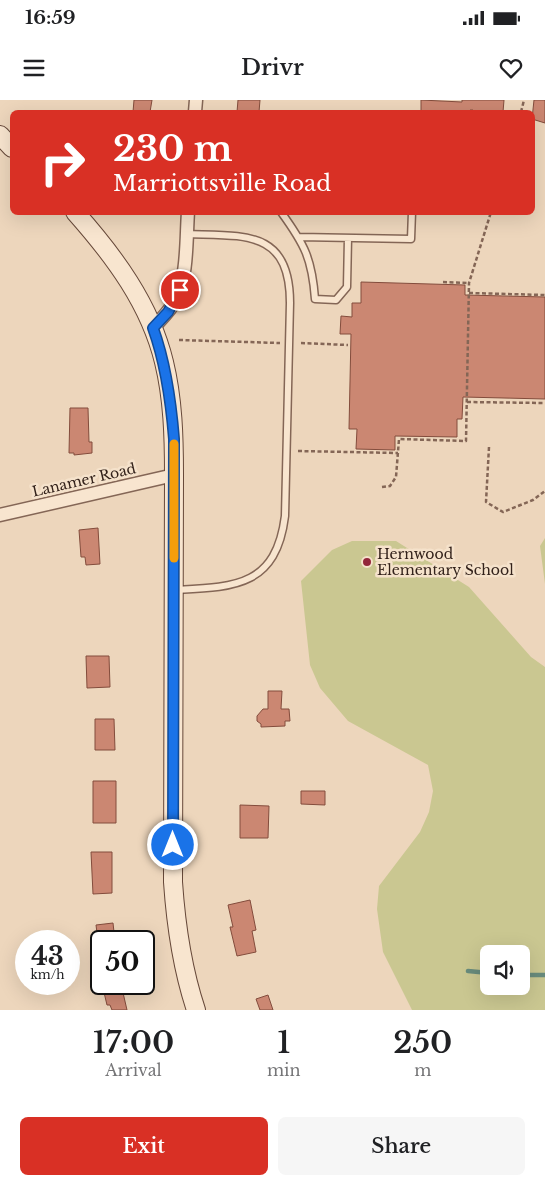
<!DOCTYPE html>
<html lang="en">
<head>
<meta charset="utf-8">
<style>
  :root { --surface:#fff; --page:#f6f6f6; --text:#202124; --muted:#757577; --accent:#d93025 }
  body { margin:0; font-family:"Libre Baskerville",serif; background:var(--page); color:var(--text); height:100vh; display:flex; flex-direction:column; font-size:19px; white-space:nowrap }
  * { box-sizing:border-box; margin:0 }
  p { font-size:16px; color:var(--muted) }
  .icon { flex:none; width:28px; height:28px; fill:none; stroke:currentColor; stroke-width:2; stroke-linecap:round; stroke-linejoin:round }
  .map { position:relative; height:910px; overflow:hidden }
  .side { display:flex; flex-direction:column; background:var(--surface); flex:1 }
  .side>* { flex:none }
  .hud { position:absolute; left:10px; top:10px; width:525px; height:105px; border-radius:8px; box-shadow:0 5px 20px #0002; background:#d93025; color:#fff; overflow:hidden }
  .buttons { position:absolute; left:480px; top:845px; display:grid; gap:10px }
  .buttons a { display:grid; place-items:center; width:50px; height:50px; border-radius:8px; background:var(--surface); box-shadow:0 5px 20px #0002; font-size:25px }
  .speed { position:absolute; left:15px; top:830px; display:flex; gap:10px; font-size:25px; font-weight:700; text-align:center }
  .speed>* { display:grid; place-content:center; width:65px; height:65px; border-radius:50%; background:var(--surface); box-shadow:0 5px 20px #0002; line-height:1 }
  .speed small { font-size:12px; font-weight:400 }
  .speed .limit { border:2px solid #111; border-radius:8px; background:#fff; color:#111 }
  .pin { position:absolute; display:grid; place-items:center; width:42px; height:42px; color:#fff; margin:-21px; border:2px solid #fff; border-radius:50%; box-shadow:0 1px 5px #0007 }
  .me { position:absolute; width:55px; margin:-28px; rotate:0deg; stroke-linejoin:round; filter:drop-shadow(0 0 4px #0008) }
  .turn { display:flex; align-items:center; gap:18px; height:105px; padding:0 20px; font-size:22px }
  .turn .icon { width:65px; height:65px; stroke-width:2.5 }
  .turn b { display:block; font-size:35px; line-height:42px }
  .eta { display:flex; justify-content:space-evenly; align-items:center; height:85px; text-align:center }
  .eta b { font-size:30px; font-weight:600; line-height:35px }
  .cta { display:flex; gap:10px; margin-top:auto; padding:10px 20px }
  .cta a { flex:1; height:58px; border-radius:8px; background:var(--accent); color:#fff; font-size:20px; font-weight:600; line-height:58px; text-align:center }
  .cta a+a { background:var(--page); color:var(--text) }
  .status { display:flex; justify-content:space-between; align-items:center; height:35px; padding:0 25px; background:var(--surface); direction:ltr }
  .status svg { height:14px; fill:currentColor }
  header { display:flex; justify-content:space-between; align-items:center; height:65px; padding:0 20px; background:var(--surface); font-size:22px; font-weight:600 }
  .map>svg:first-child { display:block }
  .green { fill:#cac791; fill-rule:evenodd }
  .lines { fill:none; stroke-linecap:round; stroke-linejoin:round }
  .stream { stroke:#688b7c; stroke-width:4.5 }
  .building { fill:#cb8772; stroke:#834c3c }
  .lane-casing { stroke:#846656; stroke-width:9 }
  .street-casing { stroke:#846656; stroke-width:15 }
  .secondary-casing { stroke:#664839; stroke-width:20 }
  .path { stroke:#846656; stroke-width:2.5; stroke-dasharray:4 2.5; stroke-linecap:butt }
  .lane { stroke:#f8e5cf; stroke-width:6 }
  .street { stroke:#f8e5cf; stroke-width:12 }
  .secondary { stroke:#f8e5cf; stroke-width:18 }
  .route-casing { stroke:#114b97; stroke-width:12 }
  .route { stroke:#1a73e8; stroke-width:9 }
  .slow { stroke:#f59e0b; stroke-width:9 }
  .poi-dot { fill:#93263a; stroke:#f5e2cb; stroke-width:2 }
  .labels { text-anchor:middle; stroke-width:5; stroke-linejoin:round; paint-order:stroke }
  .street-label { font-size:14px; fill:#33221b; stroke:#f5e2cb }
  .poi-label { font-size:14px; fill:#33221b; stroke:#f5e2cb; text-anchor:start }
</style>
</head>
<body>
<div class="status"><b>16:59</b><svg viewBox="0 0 49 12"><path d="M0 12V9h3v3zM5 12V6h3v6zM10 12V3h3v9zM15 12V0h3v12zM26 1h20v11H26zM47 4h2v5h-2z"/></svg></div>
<header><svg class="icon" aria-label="menu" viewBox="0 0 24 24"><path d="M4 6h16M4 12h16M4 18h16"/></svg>Drivr<svg class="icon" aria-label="heart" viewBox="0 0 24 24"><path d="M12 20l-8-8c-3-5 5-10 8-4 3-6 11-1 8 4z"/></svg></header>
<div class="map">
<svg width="545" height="910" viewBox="0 0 545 910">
  <rect width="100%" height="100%" fill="#edd6bc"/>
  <path class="green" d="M545,438V484L540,446Z
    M352,441H396L469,487L531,557L545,567V910H412L383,852L377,809L379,786L420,732L429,712L433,691L428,665L348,621L320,588L310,565L301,481L332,450ZM489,854H521V886H489Z"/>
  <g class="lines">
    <path class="stream" d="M468,871L489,873
      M521,875H545"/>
  </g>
  <path class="building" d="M134,0H152L150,12H133Z
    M238,0H260L259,12H237Z
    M421,0L462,2V0H504L503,12H473V10H470V12H421Z
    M534,0H545V23L532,19Z
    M361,182L465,185V195L545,197V299L463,297L462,319H457V337L395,336V350L356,349L357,329H349L351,234H340L341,216L352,217V203H361Z
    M70,308H88L89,342H92V353L74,355V353H69Z
    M98,428L100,464L86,465L85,457H81L79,430Z
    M86,556H109L110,587L87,588Z
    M268,591H282L281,609H289L290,621H285V626L261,627V624L257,621V616L263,609H268Z
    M95,619H114L115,650H95Z
    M93,681H116V723H93Z
    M301,691H325V705L301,704Z
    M240,705L269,706L268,738H240Z
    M91,752H112V793L93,794Z
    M250,800L256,830L252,831L256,852L237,856L230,827H233L228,805Z
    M113,823L115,841H98L96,825Z
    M102,884H121L127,910H112L110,905H107Z
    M268,895L273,910H260L256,899Z"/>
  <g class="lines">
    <g class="lane-casing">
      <path id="lane" d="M281,112C305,145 312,159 315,199L336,200L347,187L348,138
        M299,137L411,139L412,112
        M175,490C234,487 276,487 285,416L290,203C290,129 244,136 186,134"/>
    </g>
    <g class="street-casing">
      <path id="street" d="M195,12L196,0
        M153,228C161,219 170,211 175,201C188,177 186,139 188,112
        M0,415L174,375"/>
    </g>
    <g class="secondary-casing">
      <path id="secondary" d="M0,35L12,48
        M75,112C114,156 150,204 164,262C173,299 174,337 174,375L173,782C176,826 182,868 196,910"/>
    </g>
    <path class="path" d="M521,12L524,0
      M443,182L469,183
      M469,193L545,195
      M179,240L280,243
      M301,243L348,245
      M467,302L545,303
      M489,347L486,402L503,412L533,400L545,391
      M298,351L398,353
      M382,387L390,386L396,377L399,339L466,341L469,183L491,112"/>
    <use href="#lane" class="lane"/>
    <use href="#street" class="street"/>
    <use href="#secondary" class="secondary"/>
  </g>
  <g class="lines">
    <g class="route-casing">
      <path id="route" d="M173,745L174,339C171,301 166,264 153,228L168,212L180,190"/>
    </g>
    <use href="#route" class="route"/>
    <path class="slow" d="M174,344V458"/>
  </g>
  <circle class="poi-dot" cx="367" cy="462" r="5"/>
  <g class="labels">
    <g class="street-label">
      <text transform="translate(84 380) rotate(-13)" y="5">Lanamer Road</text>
    </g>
    <g class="poi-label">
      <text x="377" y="459">Hernwood<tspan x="377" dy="16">Elementary School</tspan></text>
    </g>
  </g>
</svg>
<div class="buttons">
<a><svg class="icon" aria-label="sound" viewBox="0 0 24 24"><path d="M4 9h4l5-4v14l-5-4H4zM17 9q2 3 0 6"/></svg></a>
</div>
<div class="speed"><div>43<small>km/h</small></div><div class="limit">50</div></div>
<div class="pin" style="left:180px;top:190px;background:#d93025"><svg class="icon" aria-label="arrive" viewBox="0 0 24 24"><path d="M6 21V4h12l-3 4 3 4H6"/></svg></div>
<svg class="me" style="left:173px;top:745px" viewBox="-20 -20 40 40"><circle r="17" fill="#1a73e8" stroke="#fff" stroke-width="3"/><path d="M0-11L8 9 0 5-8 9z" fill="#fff"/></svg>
<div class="hud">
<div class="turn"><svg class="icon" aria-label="right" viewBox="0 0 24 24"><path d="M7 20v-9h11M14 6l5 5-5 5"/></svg><div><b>230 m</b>Marriottsville Road</div></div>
</div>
</div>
<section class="side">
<div class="eta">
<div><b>17:00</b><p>Arrival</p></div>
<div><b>1</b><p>min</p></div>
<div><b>250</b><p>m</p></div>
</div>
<div class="cta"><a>Exit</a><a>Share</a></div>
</section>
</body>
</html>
